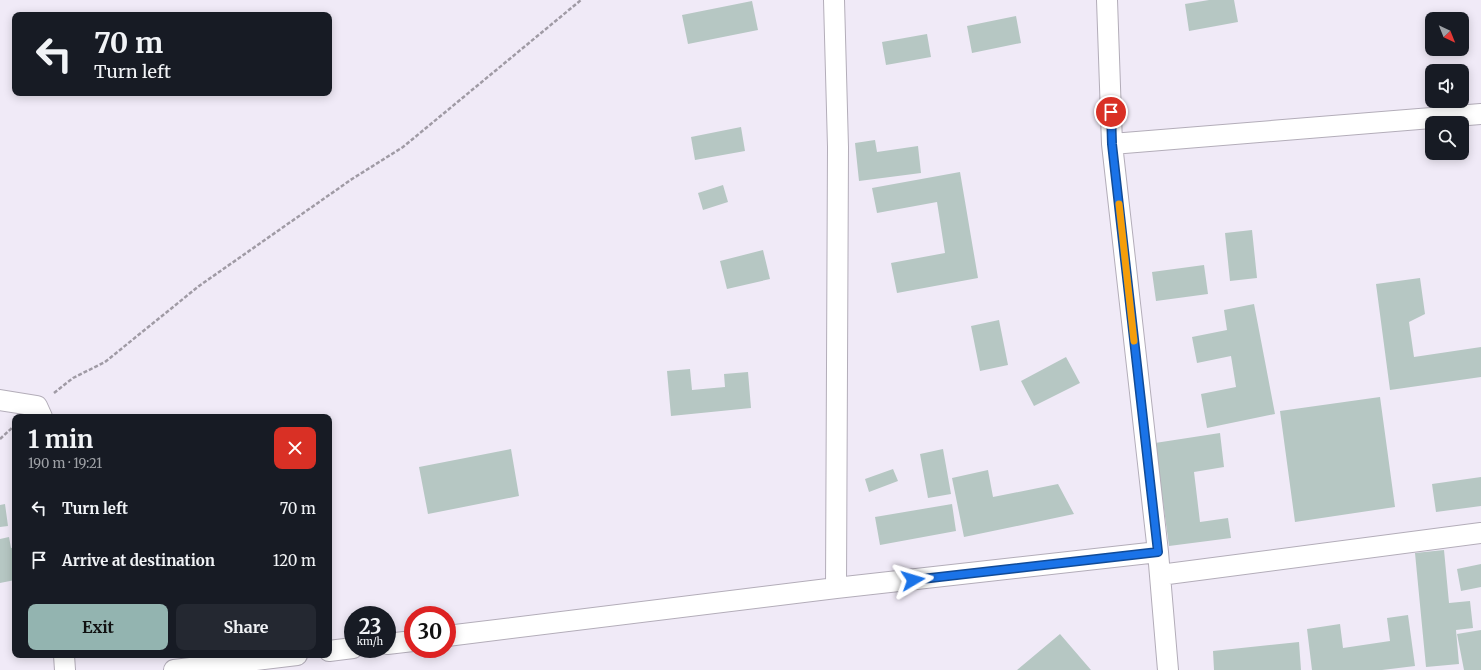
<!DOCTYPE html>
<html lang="en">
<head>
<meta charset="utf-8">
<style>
  :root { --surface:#171b24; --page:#242831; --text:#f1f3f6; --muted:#9ea1a6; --accent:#93b4b0 }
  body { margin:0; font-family:Merriweather,serif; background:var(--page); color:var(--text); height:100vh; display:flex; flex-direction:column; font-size:15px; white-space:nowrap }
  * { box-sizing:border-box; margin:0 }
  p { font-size:13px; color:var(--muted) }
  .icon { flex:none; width:22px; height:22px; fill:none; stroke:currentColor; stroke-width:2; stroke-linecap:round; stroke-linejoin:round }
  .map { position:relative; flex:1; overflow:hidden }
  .sheet { position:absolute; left:12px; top:414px; width:320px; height:244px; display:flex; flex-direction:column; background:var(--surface); border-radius:8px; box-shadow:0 2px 10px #0003 }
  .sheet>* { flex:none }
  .guide { position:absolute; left:12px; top:12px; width:320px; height:84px; border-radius:8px; box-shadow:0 2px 10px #0003; background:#171b24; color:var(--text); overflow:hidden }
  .needle { width:26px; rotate:137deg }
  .buttons { position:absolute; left:1425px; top:12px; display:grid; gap:8px }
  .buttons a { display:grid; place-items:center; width:44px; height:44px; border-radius:8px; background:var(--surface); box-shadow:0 2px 10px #0003; font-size:20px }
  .speed { position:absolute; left:344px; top:606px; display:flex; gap:8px; font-size:20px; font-weight:700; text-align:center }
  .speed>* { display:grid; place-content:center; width:52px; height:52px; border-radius:50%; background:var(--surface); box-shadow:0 2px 10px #0003; line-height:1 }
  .speed small { font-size:10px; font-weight:400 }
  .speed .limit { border:6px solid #d22; background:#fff; color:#111 }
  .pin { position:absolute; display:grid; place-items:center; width:34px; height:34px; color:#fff; margin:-17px; border:2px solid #fff; border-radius:50%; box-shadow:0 1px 4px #0007 }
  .me { position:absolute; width:44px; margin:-22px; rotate:83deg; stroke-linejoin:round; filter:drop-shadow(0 0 3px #0008) }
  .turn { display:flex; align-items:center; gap:14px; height:84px; padding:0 16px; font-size:18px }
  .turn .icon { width:52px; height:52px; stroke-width:2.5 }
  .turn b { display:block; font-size:28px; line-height:34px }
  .round { display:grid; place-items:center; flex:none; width:42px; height:42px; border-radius:8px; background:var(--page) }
  .summary { display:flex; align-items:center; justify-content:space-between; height:68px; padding:0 16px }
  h1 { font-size:24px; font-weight:700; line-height:30px }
  .cta { display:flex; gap:8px; margin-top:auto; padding:8px 16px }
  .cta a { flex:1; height:46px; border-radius:8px; background:var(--accent); color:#111; font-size:16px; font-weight:700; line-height:46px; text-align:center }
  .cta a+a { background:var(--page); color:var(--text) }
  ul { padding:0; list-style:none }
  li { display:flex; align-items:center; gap:12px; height:52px; padding:0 16px }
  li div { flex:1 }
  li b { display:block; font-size:15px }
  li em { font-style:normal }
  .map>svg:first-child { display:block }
  .building { fill:#b6c7c3 }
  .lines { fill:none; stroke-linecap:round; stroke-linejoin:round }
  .street-casing { stroke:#b3adb9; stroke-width:22 }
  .path { stroke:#a09ba5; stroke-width:2.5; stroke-dasharray:4 2; stroke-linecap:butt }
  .street { stroke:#fff; stroke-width:20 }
  .route-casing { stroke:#114b97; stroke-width:10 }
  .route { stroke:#1a73e8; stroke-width:7 }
  .slow { stroke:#f59e0b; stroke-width:7 }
</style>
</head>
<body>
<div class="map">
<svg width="1481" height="670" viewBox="0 0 1481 670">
  <rect width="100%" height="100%" fill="#f0eaf7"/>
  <path class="building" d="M1209,0H1234L1238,22L1189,31L1185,4Z
    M752,1L758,30L688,44L682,15Z
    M1016,16L1021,43L972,53L967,26Z
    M927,34L931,57L886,65L882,42Z
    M741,127L745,151L695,160L691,137Z
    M875,140L877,152L918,146L921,173L859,181L855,143Z
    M960,172L978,278L897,293L891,263L945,253L937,202L877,213L872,188Z
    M723,185L728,202L703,210L698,193Z
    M1252,230L1257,278L1230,281L1225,233Z
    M763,250L770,279L727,289L720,261Z
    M1204,265L1208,294L1156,301L1152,272Z
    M1420,278L1425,314L1409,322L1414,357L1481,347V377L1390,390L1376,284Z
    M1254,304L1275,414L1207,428L1201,394L1236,387L1231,356L1197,363L1192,337L1227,330L1224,310Z
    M999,320L1008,365L980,371L971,326Z
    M1066,357L1080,383L1034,406L1021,381Z
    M690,369L692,390L725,387L724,374L748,372L751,408L671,416L667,371Z
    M1380,397L1395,507L1295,522L1280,411Z
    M1220,433L1224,467L1194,472L1200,522L1228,518L1231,538L1169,546L1155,443Z
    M511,449L519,496L428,514L419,467Z
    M943,449L951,494L928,498L920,454Z
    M893,469L898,481L869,492L865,479Z
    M988,470L993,497L1058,484L1074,514L964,537L952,478Z
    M1481,477V506L1436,512L1432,484Z
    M5,504L8,526L0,527V505Z
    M952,504L956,531L880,545L875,517Z
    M9,537L11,548L15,547V580L0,583V539Z
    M1444,550L1449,603L1470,601L1473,628L1456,630L1459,664L1426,667L1415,553Z
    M1481,564V587L1461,591L1457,569Z
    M1408,615L1415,666L1382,670H1312L1307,629L1340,624L1343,648L1390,641L1387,618Z
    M1481,630V670H1464L1457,634Z
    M1060,634L1091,670H1017Z
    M1299,642L1301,670H1214L1213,651Z"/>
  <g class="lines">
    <g class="street-casing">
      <path id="street" d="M834,0L838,147L836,588
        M1107,0L1112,144L1158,552L1168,670
        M1112,144L1481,114
        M0,400L37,406L42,417
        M1160,575L1481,533
        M447,636L836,588L1158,552
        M387,644L413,641
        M329,651L353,648
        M64,655L65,670
        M174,670L297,655"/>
    </g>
    <path class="path" d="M54,393L73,378L105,362L199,286L352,179L403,147L581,0
      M0,439L14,426"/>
    <use href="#street" class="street"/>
  </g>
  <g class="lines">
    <g class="route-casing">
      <path id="route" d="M913,580L1158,552L1112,144L1111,112"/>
    </g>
    <use href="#route" class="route"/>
    <path class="slow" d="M1119,204L1134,341"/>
  </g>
</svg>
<div class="buttons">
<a><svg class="needle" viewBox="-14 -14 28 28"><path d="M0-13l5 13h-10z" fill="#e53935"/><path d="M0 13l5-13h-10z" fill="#9ea1a6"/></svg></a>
<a><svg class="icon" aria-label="sound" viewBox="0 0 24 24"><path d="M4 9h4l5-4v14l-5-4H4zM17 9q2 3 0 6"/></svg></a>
<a><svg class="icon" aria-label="search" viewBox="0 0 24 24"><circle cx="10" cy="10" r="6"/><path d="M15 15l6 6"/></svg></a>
</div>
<div class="speed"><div>23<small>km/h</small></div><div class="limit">30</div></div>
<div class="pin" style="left:1111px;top:112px;background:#d93025"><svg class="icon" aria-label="arrive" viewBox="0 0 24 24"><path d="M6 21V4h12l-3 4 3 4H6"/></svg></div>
<svg class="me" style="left:913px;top:580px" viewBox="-20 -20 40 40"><path d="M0-17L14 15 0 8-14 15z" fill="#1a73e8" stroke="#fff" stroke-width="4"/></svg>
<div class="guide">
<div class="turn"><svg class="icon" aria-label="left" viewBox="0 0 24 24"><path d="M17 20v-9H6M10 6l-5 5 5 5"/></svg><div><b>70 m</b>Turn left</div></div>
</div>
<section class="sheet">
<div class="summary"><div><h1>1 min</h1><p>190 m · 19:21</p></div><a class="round" style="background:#d93025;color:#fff"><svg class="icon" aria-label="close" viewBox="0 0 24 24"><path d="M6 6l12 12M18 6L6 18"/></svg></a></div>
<ul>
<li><svg class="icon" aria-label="left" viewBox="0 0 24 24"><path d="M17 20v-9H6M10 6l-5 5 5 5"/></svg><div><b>Turn left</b></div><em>70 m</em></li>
<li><svg class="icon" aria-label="arrive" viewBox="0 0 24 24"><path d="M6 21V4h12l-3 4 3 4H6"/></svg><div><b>Arrive at destination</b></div><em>120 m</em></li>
</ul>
<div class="cta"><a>Exit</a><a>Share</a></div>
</section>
</div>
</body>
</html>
